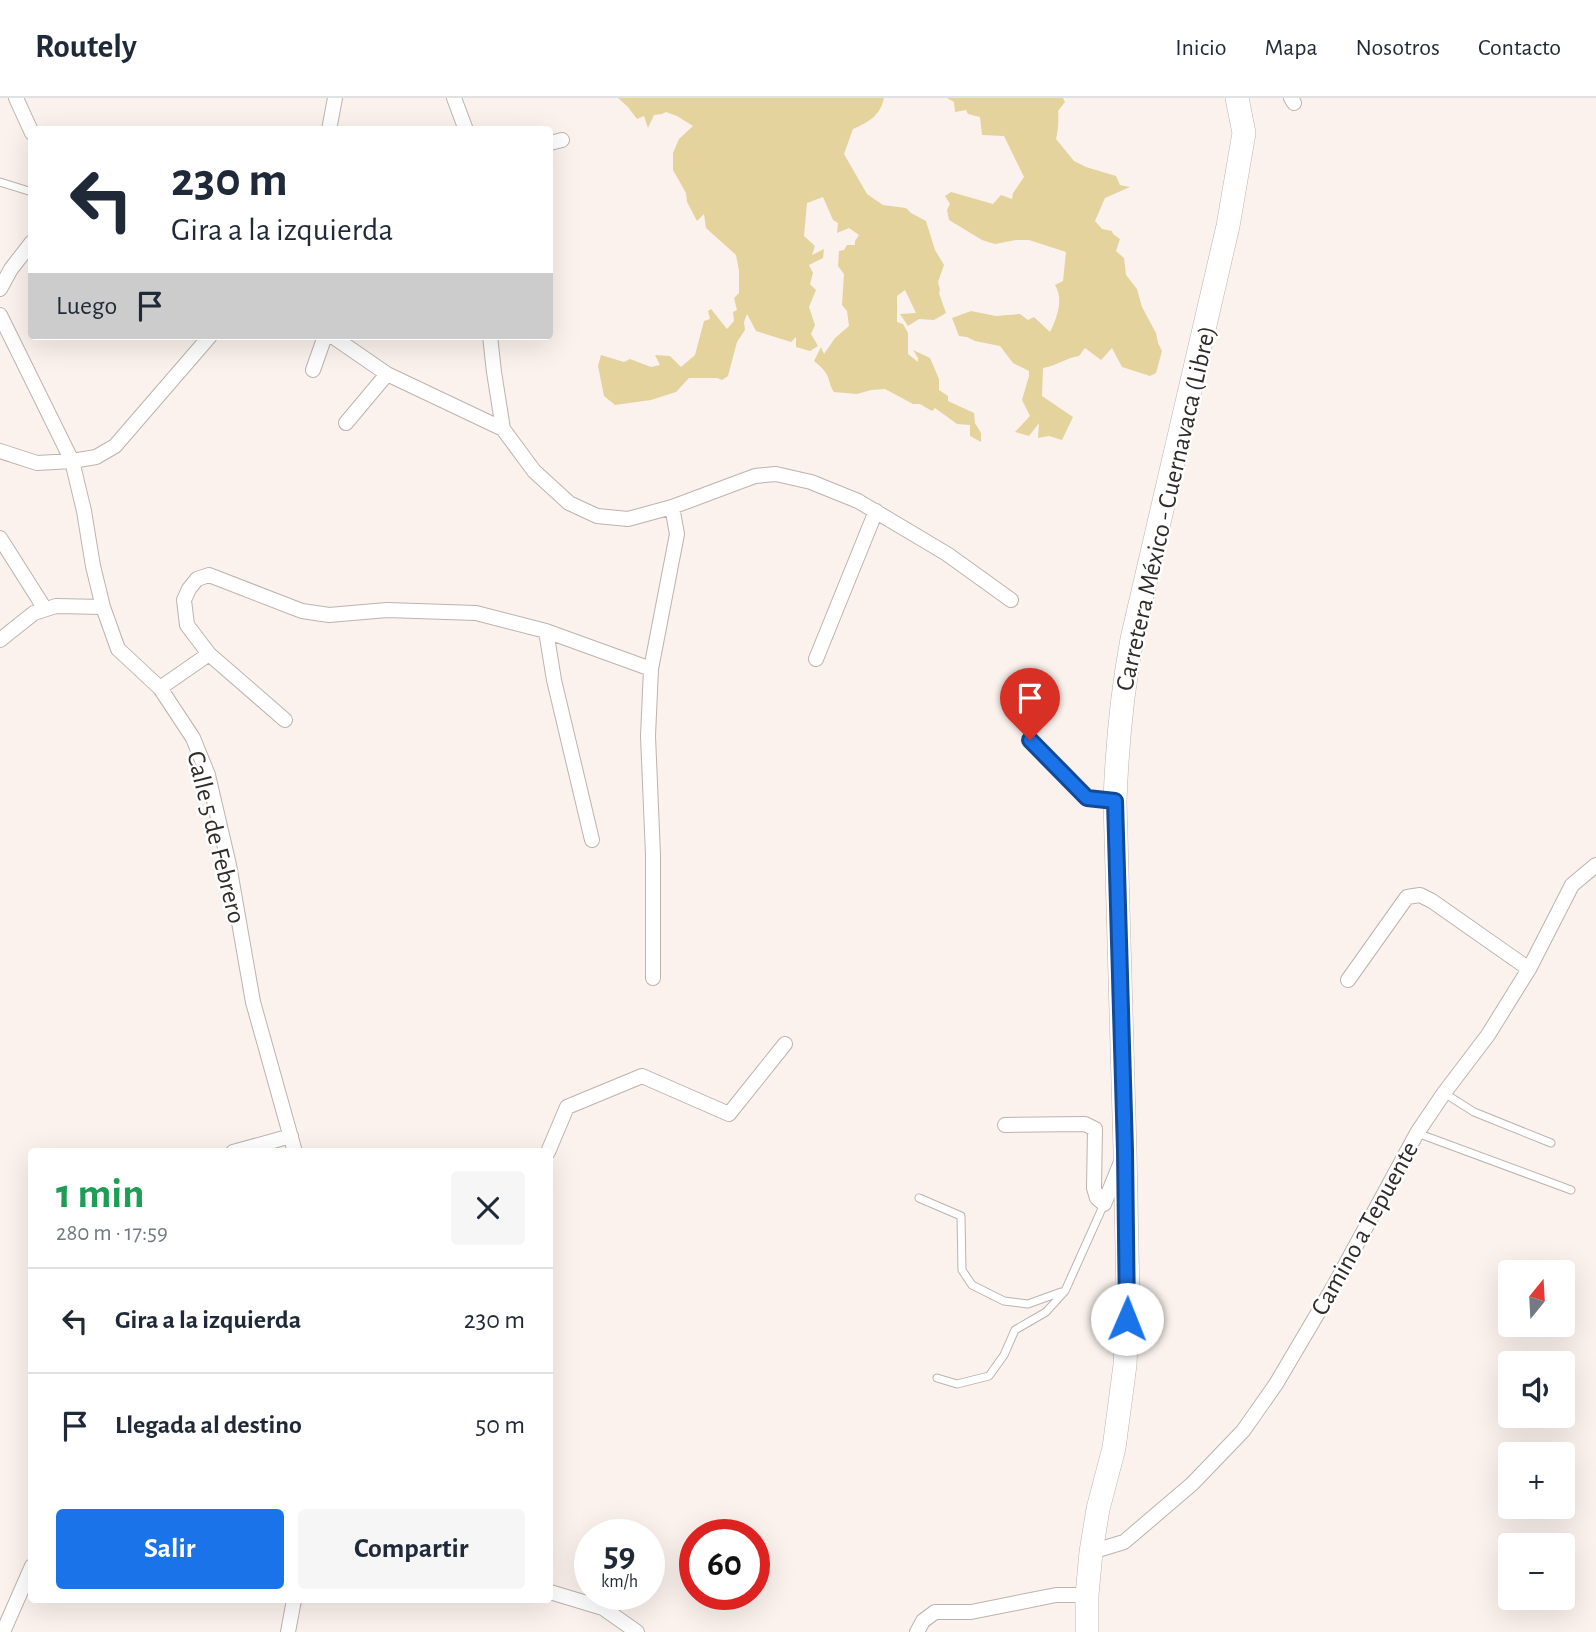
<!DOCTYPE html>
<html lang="es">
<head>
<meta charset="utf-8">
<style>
  :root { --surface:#fff; --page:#f6f6f7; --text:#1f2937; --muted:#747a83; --line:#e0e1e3; --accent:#1a73e8 }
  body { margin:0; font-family:"Alegreya Sans",sans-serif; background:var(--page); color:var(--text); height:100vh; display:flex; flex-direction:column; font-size:26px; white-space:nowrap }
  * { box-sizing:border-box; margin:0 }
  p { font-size:23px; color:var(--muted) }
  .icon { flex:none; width:38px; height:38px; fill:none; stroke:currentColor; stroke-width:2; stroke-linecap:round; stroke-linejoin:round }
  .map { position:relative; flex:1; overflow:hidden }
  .details { position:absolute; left:28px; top:1050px; width:525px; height:455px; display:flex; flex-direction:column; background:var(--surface); border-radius:7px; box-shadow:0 7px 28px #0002 }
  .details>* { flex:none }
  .hud { position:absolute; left:28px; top:28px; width:525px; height:214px; border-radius:7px; box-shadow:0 7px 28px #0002; background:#fff; color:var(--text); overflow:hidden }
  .needle { width:46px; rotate:18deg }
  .controls { position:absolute; left:1498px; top:1162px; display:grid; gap:14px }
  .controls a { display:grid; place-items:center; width:77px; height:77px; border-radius:7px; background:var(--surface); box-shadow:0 7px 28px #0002; font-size:35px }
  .speed { position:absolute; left:574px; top:1421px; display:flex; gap:14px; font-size:35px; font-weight:700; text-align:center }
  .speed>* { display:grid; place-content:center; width:91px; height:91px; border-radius:50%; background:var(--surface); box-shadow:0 7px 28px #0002; line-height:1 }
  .speed small { font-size:18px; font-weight:400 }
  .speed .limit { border:10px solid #d22; background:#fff; color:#111 }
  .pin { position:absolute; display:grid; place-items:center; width:60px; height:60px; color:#fff; margin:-72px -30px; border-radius:50% 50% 50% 0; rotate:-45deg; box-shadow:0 0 7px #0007 }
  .pin .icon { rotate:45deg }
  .me { position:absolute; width:77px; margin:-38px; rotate:1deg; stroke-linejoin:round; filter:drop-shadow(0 0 5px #0008) }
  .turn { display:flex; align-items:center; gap:24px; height:147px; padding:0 28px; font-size:32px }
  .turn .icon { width:91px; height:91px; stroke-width:2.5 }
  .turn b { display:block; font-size:49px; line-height:60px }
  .then { display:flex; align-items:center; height:66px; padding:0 28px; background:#0003; gap:14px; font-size:26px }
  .round { display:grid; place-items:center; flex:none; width:74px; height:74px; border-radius:7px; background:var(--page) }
  .headline { display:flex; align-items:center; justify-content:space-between; height:119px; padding:0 28px }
  h1 { font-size:42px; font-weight:700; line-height:52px; color:#1e9e55 }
  .cta { display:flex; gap:14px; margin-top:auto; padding:14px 28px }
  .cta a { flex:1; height:80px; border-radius:7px; background:var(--accent); color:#fff; font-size:28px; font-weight:700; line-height:80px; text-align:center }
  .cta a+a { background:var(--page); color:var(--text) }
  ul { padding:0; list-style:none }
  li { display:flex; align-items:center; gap:21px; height:105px; padding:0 28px; border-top:2px solid var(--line) }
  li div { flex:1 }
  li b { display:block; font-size:26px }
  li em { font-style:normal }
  header { display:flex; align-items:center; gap:42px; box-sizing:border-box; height:98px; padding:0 35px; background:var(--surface); border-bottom:2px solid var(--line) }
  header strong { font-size:33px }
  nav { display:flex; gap:38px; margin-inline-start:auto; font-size:24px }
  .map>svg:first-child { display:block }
  .green { fill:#e4d39d }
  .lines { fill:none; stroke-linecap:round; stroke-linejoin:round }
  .service-casing { stroke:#bcb3af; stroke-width:9 }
  .minor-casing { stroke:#bcb3af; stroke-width:16 }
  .primary-casing { stroke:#bcb3af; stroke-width:24 }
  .service { stroke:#fff; stroke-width:7 }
  .minor { stroke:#fff; stroke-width:14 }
  .primary { stroke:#fff; stroke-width:23 }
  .route-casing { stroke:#114b97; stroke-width:18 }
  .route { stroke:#1a73e8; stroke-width:12 }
  .labels { text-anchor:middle; stroke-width:5; stroke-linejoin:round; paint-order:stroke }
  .street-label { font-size:26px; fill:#2e2b29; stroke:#fff }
</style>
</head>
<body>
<header>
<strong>Routely</strong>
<nav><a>Inicio</a><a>Mapa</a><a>Nosotros</a><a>Contacto</a></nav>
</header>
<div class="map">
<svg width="1596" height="1534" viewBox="0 0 1596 1534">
  <rect width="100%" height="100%" fill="#fbf2ed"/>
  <path class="green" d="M618,0H884C880,18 869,24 853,31L844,56L867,96L883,107L906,110L911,115L926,123L935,152L944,167L938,184L940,192L939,195L946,215L934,222L919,221L908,228L900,216L916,215L905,192L897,198V224L903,226L908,235V256L918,264V260L913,252L930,260L939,281V292L948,298V303L974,315L975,325L981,335V344L970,338V327L957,326L935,310L932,313L920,306H913L885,291L871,292L857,296L834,294C830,288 830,285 828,279C825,272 820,268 814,263L821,249L824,256L835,240L849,228L847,213L842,207L844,176L838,168L839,153L844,152L847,147H855V143L859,137L849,130L837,135L838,125L833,122L823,99L807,105L804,138L815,148L812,157L824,151L823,160L809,167L813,175L810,186L816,192L809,209L815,227L811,236L818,248L810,253L796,249V239L791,244L756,233L747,216L744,224L745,232L737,244L728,278L722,282L717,280H689L676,294L651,302L615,307L604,298L598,268L601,257L624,264L630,261L651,269L660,267L655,257L670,258L681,269L695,257L704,223L710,221L708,213L711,211L727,231L734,223L733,214L737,212L734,200L739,195V173L736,157L706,130L704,116L697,123L687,104L686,95L673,72V55L679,41L693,28L677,18L666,14L662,16L654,17L648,30L644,18L637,21L628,9Z
    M947,0H1063L1065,4L1058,13C1059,19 1058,35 1056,41L1074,63L1086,69L1116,78L1120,87L1130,89L1105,100L1095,123L1102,131L1112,133L1113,136L1120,141L1116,153L1124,160L1126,177L1137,191L1142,209L1156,235L1158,245L1162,253L1156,275L1150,278L1122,269L1112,250L1101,262L1085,250L1079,258C1065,260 1057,268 1043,270L1042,298L1073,319L1062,342L1049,338L1038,340L1039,325L1029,338L1015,334L1030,318L1022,302L1029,278V273L1013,265L1000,248L975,243L967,239L959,238L952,220L971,213L996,218L1020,216L1028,222L1034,219L1050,234C1057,220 1064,201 1055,187L1063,183L1066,154L1029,142H1016L995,146L982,142L949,122L947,112L950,106L945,98L951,94L993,106L1001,97L1012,101L1013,95L1024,79L1004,38L982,37L980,19L968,16L966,12L955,14L954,4Z"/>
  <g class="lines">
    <g class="service-casing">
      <path id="service" d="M0,84L32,94
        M1444,995L1474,1014L1551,1045
        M1417,1035L1571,1092
        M919,1100L961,1118L962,1172L972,1187L1004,1203L1028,1206L1061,1194
        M937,1280L957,1286L989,1278L1004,1257L1015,1232L1046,1214L1065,1193L1104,1106"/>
    </g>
    <g class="minor-casing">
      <path id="minor" d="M16,0L32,35
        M454,0L466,32
        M1291,0L1294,5
        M329,32L335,0
        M550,45L562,42
        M0,191L11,171L32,144
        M0,217L72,363L84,413L93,468L103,509L118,551L160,590L193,640L208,677L229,767L253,904L295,1054
        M332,238L387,276
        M490,238L494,274L503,331L534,373L569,405L597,418L628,421L672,409L755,378L776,376L811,384L858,403L947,456L1011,502
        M313,272L325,238
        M346,325L387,276L503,331
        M0,353L37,365L72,363L96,359L115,348L210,238
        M0,440L45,511
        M546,533L554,582L592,742
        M0,542L34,515L56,508L103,509
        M816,561L876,413
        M160,590L209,556
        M285,622L209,556L187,527L184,502L189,491L197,481L209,477L302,513L329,517L387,512L476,515L546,533L651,571
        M1030,642L1087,700L1115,703
        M653,880V757L648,638L651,571L677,436L672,409
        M1348,882L1407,799L1420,797L1432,803L1529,871
        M1005,1027L1085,1026L1095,1031L1094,1090L1097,1100L1104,1106L1121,1064
        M233,1054L291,1038
        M548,1054L567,1009L642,978L729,1016L785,946
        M1091,1454L1124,1444L1192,1386L1243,1333L1276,1286L1335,1186L1417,1035L1444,995L1488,937L1529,871L1572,787L1596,767
        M550,1494L603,1510L637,1534
        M3,1534L32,1468
        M288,1534L294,1502
        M917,1534L923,1523L935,1514H971L1056,1497H1087"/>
    </g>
    <g class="primary-casing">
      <path id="primary" d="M1087,1534V1497L1091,1454L1098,1411L1114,1350L1125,1267L1128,1198L1125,1053L1115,703C1117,648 1122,595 1132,541L1228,128L1244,35L1237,0"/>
    </g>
    <use href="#service" class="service"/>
    <use href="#minor" class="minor"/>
    <use href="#primary" class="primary"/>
  </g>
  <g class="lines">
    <g class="route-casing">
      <path id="route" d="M1030,642L1087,700L1115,703L1125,1053L1127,1221"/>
    </g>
    <use href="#route" class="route"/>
  </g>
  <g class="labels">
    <g class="street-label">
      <text transform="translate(1165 410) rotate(-77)" y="9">Carretera México - Cuernavaca (Libre)</text>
      <text transform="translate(217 739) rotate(76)" y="9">Calle 5 de Febrero</text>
      <text transform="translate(1364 1130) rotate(-61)" y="9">Camino a Tepuente</text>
    </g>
  </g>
</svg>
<div class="controls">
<a><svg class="needle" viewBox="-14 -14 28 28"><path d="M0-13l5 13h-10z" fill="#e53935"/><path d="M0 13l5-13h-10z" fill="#747a83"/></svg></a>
<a><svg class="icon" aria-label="sound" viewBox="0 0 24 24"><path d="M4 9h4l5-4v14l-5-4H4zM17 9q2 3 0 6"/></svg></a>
<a>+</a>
<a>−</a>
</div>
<div class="speed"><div>59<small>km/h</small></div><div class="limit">60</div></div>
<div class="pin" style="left:1030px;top:642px;background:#d93025"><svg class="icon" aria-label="arrive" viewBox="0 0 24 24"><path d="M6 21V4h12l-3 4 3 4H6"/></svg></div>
<svg class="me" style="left:1127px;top:1221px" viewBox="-20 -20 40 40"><circle r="19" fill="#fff"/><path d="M0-13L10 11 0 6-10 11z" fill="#1a73e8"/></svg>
<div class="hud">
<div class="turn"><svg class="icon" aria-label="left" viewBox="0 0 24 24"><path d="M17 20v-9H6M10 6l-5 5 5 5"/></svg><div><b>230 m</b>Gira a la izquierda</div></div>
<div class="then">Luego<svg class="icon" aria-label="arrive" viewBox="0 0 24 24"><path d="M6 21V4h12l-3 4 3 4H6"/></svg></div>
</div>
<section class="details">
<div class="headline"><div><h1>1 min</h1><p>280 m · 17:59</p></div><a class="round"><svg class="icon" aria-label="close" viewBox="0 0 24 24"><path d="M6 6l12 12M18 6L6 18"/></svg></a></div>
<ul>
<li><svg class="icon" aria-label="left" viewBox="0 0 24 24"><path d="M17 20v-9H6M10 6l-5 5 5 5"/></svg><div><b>Gira a la izquierda</b></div><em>230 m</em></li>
<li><svg class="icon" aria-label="arrive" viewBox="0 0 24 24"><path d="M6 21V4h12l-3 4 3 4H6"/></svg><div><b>Llegada al destino</b></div><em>50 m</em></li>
</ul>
<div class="cta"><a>Salir</a><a>Compartir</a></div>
</section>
</div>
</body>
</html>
